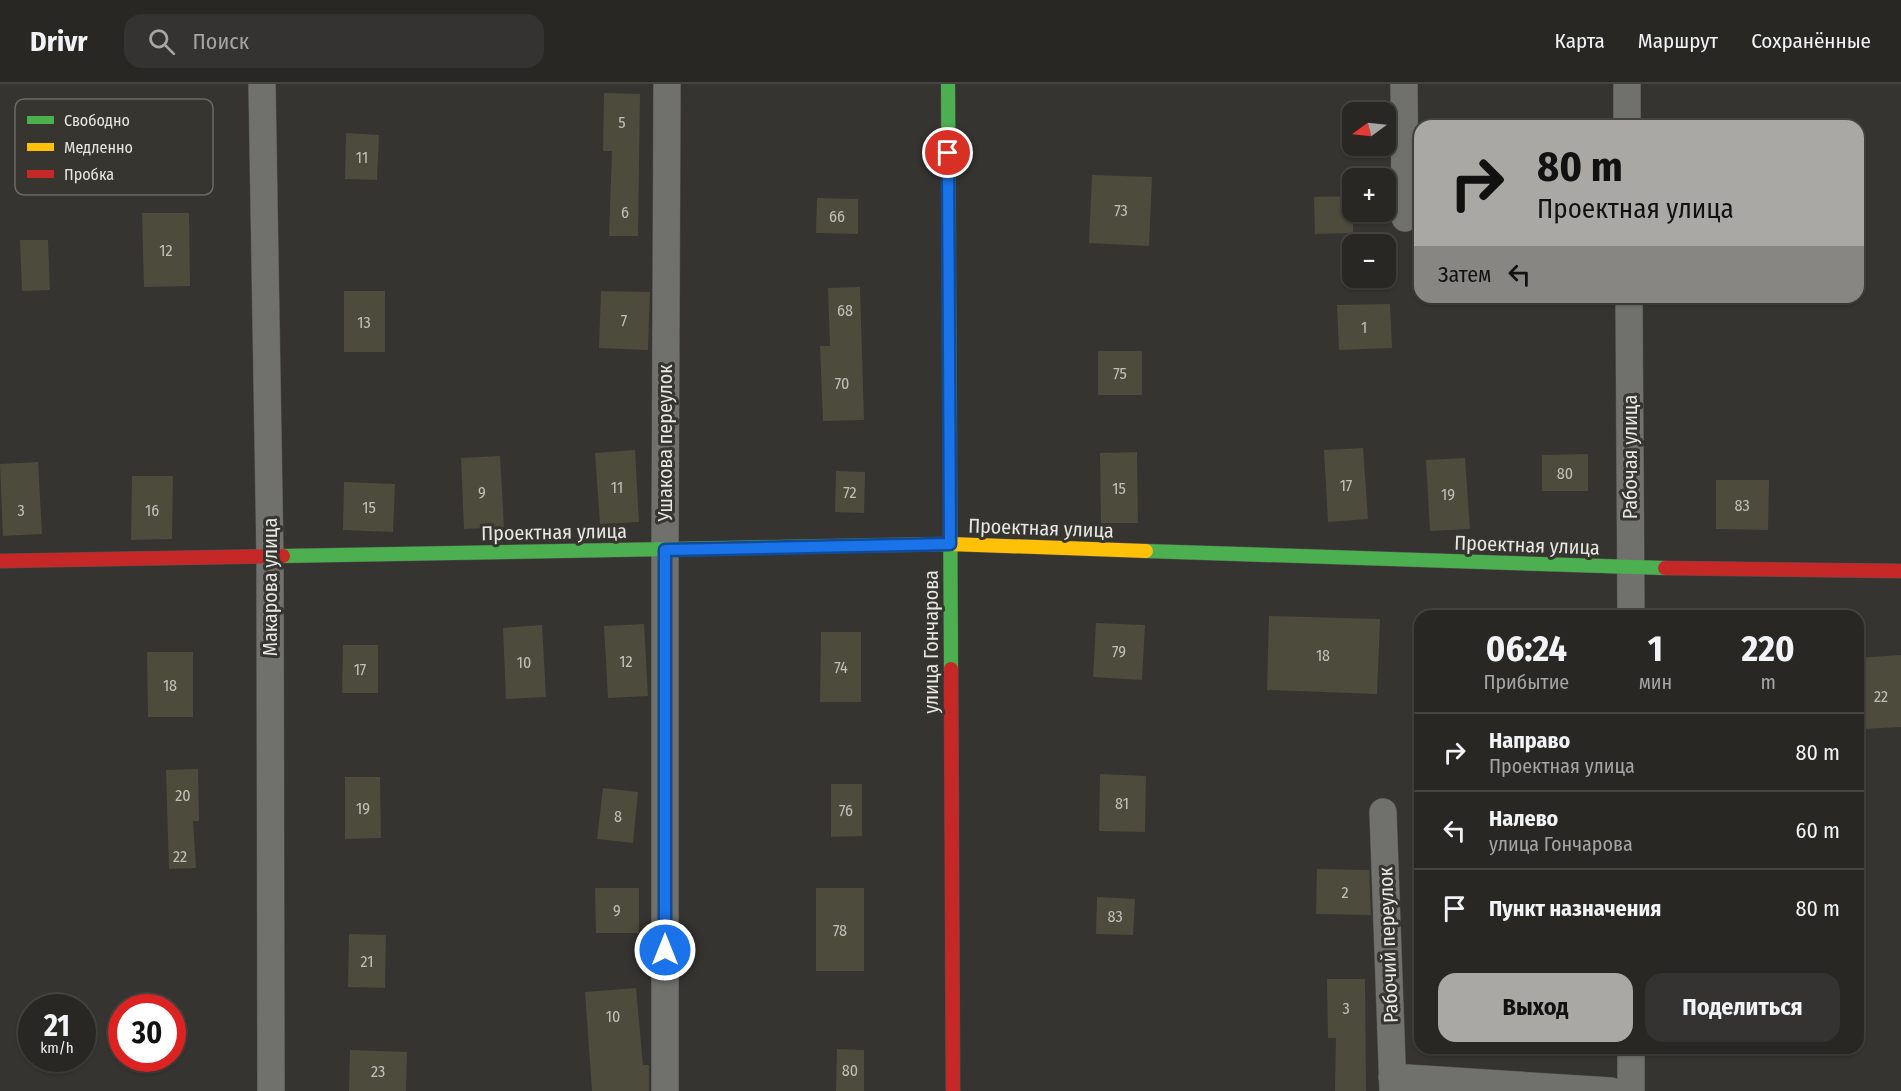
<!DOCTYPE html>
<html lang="ru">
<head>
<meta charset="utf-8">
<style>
  :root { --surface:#282724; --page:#343331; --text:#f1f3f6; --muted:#a5a5a6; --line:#444441; --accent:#a9a8a4 }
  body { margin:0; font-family:"Fira Sans Condensed",sans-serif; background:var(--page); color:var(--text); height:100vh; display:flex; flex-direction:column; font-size:22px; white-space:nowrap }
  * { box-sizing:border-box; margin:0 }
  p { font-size:20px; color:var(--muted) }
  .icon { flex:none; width:33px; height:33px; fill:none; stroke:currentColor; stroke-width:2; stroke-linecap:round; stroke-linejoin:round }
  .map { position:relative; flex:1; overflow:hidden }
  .drawer { position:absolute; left:1414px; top:526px; width:450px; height:444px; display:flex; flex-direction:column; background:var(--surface); border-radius:18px; box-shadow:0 2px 4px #0004,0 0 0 2px var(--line) }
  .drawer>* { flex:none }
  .top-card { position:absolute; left:1414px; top:36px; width:450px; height:183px; border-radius:18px; box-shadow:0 2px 4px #0004,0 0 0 2px var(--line); background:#a9a8a4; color:#111; overflow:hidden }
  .needle { width:39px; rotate:255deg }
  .buttons { position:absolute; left:1342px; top:18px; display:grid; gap:12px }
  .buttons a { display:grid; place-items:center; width:54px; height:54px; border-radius:12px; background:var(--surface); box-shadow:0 2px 4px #0004,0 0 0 2px var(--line); font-size:30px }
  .speed { position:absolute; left:18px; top:910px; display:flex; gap:12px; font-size:30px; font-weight:700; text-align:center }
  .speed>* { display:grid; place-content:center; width:78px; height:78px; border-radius:50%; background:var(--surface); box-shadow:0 2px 4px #0004,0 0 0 2px var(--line); line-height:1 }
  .speed small { font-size:15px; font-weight:400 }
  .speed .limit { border:9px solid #d22; background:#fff; color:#111 }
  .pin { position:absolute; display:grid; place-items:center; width:51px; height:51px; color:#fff; margin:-26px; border:3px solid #fff; border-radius:50%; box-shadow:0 2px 6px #0007 }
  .me { position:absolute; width:66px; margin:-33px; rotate:0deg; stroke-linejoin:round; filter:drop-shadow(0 0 4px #0008) }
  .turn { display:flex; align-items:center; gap:21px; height:126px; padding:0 24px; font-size:27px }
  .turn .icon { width:78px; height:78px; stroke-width:2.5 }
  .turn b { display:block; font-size:42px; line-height:51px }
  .then { display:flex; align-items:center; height:57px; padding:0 24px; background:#0003; gap:12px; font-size:22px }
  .eta { display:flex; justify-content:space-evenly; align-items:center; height:102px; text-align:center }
  .eta b { font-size:36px; font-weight:700; line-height:42px }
  .cta { display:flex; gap:12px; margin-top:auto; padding:12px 24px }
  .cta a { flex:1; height:69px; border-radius:18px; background:var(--accent); color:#111; font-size:24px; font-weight:700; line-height:69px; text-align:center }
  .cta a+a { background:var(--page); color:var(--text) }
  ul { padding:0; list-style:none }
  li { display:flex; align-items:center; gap:18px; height:78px; padding:0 24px; border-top:2px solid var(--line) }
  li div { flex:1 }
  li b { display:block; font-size:22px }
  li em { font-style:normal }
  header { display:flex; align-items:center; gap:36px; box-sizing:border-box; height:84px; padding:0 30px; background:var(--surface); border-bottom:2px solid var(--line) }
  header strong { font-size:28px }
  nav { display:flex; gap:33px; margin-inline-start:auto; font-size:21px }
  .search { width:420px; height:54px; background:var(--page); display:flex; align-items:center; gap:15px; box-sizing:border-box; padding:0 21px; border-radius:18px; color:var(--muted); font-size:22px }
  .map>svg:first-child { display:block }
  .building { fill:#4d4b3b }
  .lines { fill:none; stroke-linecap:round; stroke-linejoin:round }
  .street-casing { stroke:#51504d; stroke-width:28 }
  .fast-casing { stroke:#51504d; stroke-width:15 }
  .slow-casing { stroke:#51504d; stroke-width:15 }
  .jam-casing { stroke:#51504d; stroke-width:15 }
  .street { stroke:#70706d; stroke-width:27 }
  .fast { stroke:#4caf50; stroke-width:14 }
  .slow { stroke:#ffc107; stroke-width:14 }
  .jam { stroke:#c62828; stroke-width:14 }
  .route-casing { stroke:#114b97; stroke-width:15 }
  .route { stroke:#1a73e8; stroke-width:10 }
  .labels { text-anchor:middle; stroke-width:6; stroke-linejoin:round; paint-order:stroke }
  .number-label { font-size:16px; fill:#c0c0b9 }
  .street-label { font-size:20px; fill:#e7e7e3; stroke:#36352f }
  .key { fill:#36352f; stroke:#6b6a65; stroke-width:1.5 }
  .key-label { font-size:16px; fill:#e7e7e3 }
</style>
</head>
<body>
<header>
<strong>Drivr</strong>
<div class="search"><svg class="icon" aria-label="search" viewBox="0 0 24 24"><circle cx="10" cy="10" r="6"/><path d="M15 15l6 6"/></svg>Поиск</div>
<nav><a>Карта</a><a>Маршрут</a><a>Сохранённые</a></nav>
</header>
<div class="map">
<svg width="1901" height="1007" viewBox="0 0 1901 1007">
  <rect width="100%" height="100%" fill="#353430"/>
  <path class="building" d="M604,9L640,10L638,152H609L612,67H603Z
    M346,49L379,51L377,96L345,95Z
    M1092,91L1152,93L1149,162L1089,159Z
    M1353,112V149L1315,150L1314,113Z
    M817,114L858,115V150L816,149Z
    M142,129H189L190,202L144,203Z
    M20,156H48L50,206L22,207Z
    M860,203L864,336L823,337L820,262H830L828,204Z
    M344,207H385V268H344Z
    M601,207L650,208L648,266L599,264Z
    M1390,220L1392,264L1339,266L1337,221Z
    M1098,267H1142V311H1098Z
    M1363,364L1368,435L1328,438L1324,366Z
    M635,366L639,438L600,440L595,369Z
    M1137,368L1138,439H1101L1100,369Z
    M1588,370V407H1542V371Z
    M500,372L504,443L464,445L461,374Z
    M1465,374L1470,445L1430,447L1426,376Z
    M38,378L42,450L3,452L0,380Z
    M836,387L865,388L864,429L835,428Z
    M132,392H173L172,455L131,456Z
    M1716,396H1769L1768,446L1716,445Z
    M344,398L395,400L393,448L343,446Z
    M1269,532L1380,535L1377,610L1267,606Z
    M1096,539L1145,541L1142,596L1093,593Z
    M644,540L648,612L608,614L604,542Z
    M542,541L546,613L506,615L503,544Z
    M821,548H861V618H820Z
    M343,561H378V609H342Z
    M147,568H193V633H148Z
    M1901,571V643L1862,645L1858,574Z
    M194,685H198L199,737H193L196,784L169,785L166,686Z
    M1100,690L1146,692L1145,748L1099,747Z
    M345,693H380L381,754L345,755Z
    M831,700H862V752L831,753Z
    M603,704L638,708L633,759L597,755Z
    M1317,785L1369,786L1371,831L1316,830Z
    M595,804H639V849H596Z
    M816,804H864V887H816Z
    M1097,813L1135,815L1133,851L1096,850Z
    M349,850L386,851L385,904L348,903Z
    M1327,895H1365L1366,1007H1335L1336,954H1328Z
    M636,904L643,981H649V1007H592L585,908Z
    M837,965L864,966V1007H836Z
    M350,966L407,968L406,1007H349Z"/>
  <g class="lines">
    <g class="street-casing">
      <path id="street" d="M262,0L270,473L271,1007
        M1404,0L1405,134
        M1627,0V42
        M1629,213L1631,532
        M1383,728L1393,1007
        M1631,964V1007
        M1392,993L1611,1007
        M665,1007V466L667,0"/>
    </g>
    <g class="fast-casing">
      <path id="fast" d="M948,0L951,585
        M1146,467L1665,484
        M283,472L889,461"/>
    </g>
    <g class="slow-casing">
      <path id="slow" d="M889,461L950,460L1146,467"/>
    </g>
    <g class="jam-casing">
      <path id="jam" d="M0,477L283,472
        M1665,484L1901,487
        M951,585L953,1007"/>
    </g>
    <use href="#street" class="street"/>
    <use href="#fast" class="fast"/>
    <use href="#slow" class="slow"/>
    <use href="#jam" class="jam"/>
  </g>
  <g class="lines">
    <g class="route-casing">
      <path id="route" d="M665,866V466L950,460L948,69"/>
    </g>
    <use href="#route" class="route"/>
  </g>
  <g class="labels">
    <g class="number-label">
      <text x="622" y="44">5</text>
      <text x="362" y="79">11</text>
      <text x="1121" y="132">73</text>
      <text x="625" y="134">6</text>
      <text x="837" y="138">66</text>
      <text x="166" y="172">12</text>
      <text x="845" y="232">68</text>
      <text x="624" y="242">7</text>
      <text x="364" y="244">13</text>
      <text x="1364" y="249">1</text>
      <text x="1120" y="295">75</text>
      <text x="842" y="305">70</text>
      <text x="1565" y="395">80</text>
      <text x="1346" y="407">17</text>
      <text x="617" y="409">11</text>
      <text x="1119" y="410">15</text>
      <text x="482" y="414">9</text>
      <text x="850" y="414">72</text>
      <text x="1448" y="416">19</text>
      <text x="1742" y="427">83</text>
      <text x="369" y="429">15</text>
      <text x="21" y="432">3</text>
      <text x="152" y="432">16</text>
      <text x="1119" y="573">79</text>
      <text x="1323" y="577">18</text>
      <text x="626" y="583">12</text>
      <text x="524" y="584">10</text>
      <text x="841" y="589">74</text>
      <text x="360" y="591">17</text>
      <text x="170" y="607">18</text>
      <text x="1881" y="618">22</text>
      <text x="183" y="717">20</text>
      <text x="1122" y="725">81</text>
      <text x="363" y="730">19</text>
      <text x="846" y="732">76</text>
      <text x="618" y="738">8</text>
      <text x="180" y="778">22</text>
      <text x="1345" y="814">2</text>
      <text x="617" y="832">9</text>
      <text x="1115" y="838">83</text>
      <text x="840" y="852">78</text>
      <text x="367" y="883">21</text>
      <text x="1346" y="930">3</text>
      <text x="613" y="938">10</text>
      <text x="850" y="992">80</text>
      <text x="378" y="993">23</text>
    </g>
    <g class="street-label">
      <text transform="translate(665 359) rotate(-90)" y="7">Ушакова переулок</text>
      <text transform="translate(1630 373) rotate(-90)" y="7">Рабочая улица</text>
      <text transform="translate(1041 444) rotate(2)" y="7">Проектная улица</text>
      <text transform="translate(554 448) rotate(-1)" y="7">Проектная улица</text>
      <text transform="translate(1527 461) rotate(2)" y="7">Проектная улица</text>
      <text transform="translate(270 503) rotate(-90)" y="7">Макарова улица</text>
      <text transform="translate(931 558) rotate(-90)" y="7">улица Гончарова</text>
      <text transform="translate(1388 861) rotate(-92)" y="7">Рабочий переулок</text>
    </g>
  </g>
  <rect x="15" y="15" width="198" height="96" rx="9" class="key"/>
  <rect x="27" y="32" width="27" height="8" fill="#4caf50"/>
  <rect x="27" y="59" width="27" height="8" fill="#ffc107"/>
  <rect x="27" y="86" width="27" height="8" fill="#c62828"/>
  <g class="key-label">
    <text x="64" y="42">Свободно</text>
    <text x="64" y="69">Медленно</text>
    <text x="64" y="96">Пробка</text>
  </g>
</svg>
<div class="buttons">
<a><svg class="needle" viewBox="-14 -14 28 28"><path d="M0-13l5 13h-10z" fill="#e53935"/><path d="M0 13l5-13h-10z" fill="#a5a5a6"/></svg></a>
<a>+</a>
<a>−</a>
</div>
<div class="speed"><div>21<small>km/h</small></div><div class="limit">30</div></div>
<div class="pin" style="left:948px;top:69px;background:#d93025"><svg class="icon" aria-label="arrive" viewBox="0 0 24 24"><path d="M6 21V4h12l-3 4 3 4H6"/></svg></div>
<svg class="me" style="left:665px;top:866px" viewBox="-20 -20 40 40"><circle r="17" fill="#1a73e8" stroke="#fff" stroke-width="3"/><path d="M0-11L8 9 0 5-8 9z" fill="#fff"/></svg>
<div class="top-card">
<div class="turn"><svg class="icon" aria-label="right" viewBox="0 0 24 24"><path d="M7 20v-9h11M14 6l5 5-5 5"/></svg><div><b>80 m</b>Проектная улица</div></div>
<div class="then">Затем<svg class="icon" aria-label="left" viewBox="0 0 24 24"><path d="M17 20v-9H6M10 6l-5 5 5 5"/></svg></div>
</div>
<section class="drawer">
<div class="eta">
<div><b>06:24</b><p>Прибытие</p></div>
<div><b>1</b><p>мин</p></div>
<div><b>220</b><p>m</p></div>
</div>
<ul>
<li><svg class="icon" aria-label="right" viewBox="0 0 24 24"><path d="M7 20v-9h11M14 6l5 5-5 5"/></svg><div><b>Направо</b><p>Проектная улица</p></div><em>80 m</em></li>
<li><svg class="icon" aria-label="left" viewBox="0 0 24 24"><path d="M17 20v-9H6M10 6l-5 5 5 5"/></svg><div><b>Налево</b><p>улица Гончарова</p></div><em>60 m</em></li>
<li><svg class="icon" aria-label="arrive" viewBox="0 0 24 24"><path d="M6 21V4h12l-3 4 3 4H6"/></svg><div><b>Пункт назначения</b></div><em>80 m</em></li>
</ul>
<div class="cta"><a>Выход</a><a>Поделиться</a></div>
</section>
</div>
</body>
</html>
